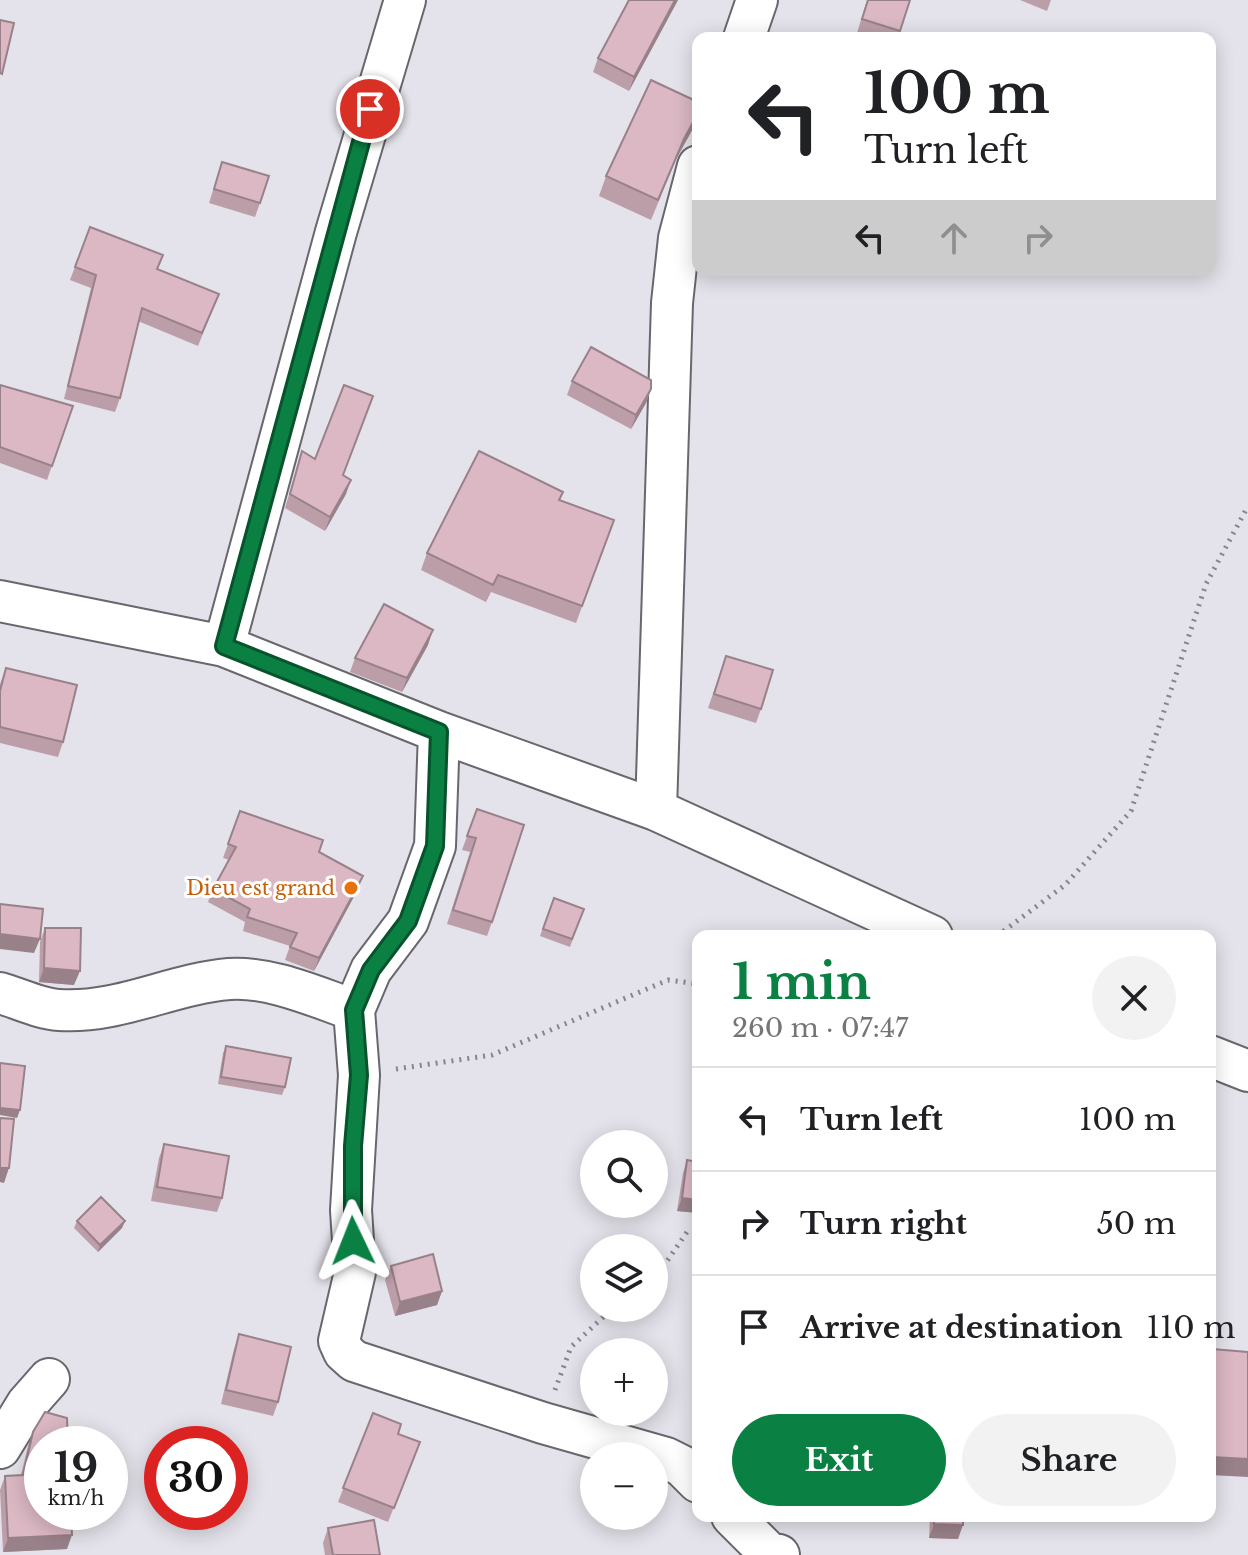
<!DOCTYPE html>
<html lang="en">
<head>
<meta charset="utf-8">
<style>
  :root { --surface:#fff; --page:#f2f2f2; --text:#202124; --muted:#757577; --line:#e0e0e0; --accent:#0b8043 }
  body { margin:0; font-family:"Libre Baskerville",serif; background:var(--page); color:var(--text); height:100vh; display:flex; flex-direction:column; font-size:30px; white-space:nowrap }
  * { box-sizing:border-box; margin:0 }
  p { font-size:26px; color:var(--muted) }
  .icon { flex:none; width:44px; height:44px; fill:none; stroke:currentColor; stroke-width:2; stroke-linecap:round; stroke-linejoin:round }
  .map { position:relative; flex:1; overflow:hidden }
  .side { position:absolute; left:692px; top:930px; width:524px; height:592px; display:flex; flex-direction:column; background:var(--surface); border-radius:16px; box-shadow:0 4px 20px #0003 }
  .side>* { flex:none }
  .guide { position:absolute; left:692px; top:32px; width:524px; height:244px; border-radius:16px; box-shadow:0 4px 20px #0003; background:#fff; color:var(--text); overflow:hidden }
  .fabs { position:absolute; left:580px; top:1130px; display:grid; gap:16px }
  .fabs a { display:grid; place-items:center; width:88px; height:88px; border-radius:50%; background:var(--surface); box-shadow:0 4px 20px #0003; font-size:40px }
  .speed { position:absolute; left:24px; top:1426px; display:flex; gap:16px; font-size:40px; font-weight:700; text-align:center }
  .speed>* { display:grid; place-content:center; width:104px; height:104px; border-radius:50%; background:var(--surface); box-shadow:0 4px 20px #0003; line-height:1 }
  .speed small { font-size:20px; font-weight:400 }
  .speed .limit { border:12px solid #d22; background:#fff; color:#111 }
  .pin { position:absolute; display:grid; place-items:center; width:68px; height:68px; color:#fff; margin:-34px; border:4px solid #fff; border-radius:50%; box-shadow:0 2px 8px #0007 }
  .me { position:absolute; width:88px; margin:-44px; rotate:358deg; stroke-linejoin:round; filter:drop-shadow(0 0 6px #0008) }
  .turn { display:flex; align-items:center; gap:28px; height:168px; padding:0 40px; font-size:36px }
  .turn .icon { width:104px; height:104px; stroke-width:2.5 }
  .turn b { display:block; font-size:56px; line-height:68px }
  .lanes { display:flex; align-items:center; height:76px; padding:0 40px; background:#0003; justify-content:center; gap:40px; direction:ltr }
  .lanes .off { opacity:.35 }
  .round { display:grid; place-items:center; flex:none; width:84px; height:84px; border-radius:42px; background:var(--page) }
  .overview { display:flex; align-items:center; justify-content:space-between; height:136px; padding:0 40px }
  h1 { font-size:48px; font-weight:700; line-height:60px; color:var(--accent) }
  .cta { display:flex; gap:16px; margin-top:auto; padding:16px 40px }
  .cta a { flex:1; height:92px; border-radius:48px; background:var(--accent); color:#fff; font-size:32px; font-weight:700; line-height:92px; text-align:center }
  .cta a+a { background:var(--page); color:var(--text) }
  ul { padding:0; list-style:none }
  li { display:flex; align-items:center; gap:24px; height:104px; padding:0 40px; border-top:2px solid var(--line) }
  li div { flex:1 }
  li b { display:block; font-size:30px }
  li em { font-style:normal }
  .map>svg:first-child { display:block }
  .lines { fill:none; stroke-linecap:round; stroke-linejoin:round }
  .minor-casing { stroke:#69676e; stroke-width:44 }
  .path { stroke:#87858b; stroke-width:5; stroke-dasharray:2 6; stroke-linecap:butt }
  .minor { stroke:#fff; stroke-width:40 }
  .wall { fill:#bc9ea9 }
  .shaded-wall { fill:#998189 }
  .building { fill:#dbb8c4; stroke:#998189; stroke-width:2 }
  .route-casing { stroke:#07532c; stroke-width:20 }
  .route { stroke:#0b8043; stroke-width:14 }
  .food-dot { fill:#e8710a; stroke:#fff; stroke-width:3 }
  .labels { text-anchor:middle; stroke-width:6; stroke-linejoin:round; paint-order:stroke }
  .food-label { font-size:20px; fill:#c56008; stroke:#fff; text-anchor:end }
</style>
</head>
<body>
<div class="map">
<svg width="1248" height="1555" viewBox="0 0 1248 1555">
  <rect width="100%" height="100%" fill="#e4e2ea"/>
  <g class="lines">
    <g class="minor-casing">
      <path id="minor" d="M744,38L757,0
        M0,601L224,646L439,732L656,810L932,936
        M224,646L336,232L405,0
        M439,732L435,846L408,921L371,970L354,1010L359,1075L351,1210L355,1272L339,1341L344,1352L354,1361L543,1423L666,1458L682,1466L698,1482
        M656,810L672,303L679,238L698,166
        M0,993C18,998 40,1009 59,1010C118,1014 171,984 229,979C270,976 316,997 354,1010
        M1210,1056L1248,1071
        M0,1448L27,1404L49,1379
        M732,1516L768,1552L779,1555"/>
    </g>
    <path class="path" d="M997,936L1065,885L1131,811L1206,584L1248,506
      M396,1069L492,1055L668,980L698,984
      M654,1280L687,1232L698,1230
      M555,1390L571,1347L613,1308"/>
    <use href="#minor" class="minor"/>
  </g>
  <path class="wall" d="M678,0L629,91L593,72L598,58Z
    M867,0H910L897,38H874L857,33Z
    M1020,0H1051L1047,11Z
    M695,125L676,159L651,220L599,196L606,176Z
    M222,162L260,203L255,217L209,203Z
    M90,227L158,269L219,294L198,346L138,321L120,398L115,412L64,399L91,288L70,280Z
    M572,381L651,389L646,403L631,429L567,395Z
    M0,385L73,406L47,480L0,463Z
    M302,451L343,475L346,494L325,531L285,508Z
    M560,500L614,520L576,623L491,592L486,602L421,570L427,553Z
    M428,645L402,692L350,672L355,658Z
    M726,656L761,709L756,723L708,708Z
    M6,668L63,742L58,757L0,743V684Z
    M477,809L492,922L487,936L447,924L470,852L462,850Z
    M240,811L319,852L358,889L314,971L285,960L290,946L243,931L245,922L208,902L213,889L229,860L223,858Z
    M554,898L584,909L570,947L540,936Z
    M45,928L74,985L39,982L40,942Z
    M226,1046L285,1087L282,1095L218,1084L223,1053Z
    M164,1144L222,1198L217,1212L151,1201L159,1158Z
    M687,1160L698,1162V1213L677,1211L683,1173Z
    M77,1221H125L122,1228L98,1252L74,1228Z
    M698,1253V1289L692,1288Z
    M391,1266L442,1291L437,1305L395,1316L385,1280Z
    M239,1334L278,1402L273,1416L221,1404L234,1349Z
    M1212,1349L1248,1352L1210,1475V1355Z
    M373,1413L398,1434L420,1442L388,1522L338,1502Z
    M33,1432L67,1549L3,1552L0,1490L5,1476L21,1475L28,1446Z
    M930,1516H963L958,1539L929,1538Z
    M328,1528L380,1555H325L323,1543Z"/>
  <path class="shaded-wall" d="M675,0H678L629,91L634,77Z
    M698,113V118L695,125L676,159L651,220L684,139Z
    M651,389L646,403L631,429L636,415Z
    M351,480L346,494L325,531L330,517Z
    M433,630L428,645L402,692L407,678Z
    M363,876L358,889L314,971L319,958Z
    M0,934L40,939L34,953L0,949Z
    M44,968L80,971L74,985L39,982Z
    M0,1108L20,1110L17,1118L0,1115Z
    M0,1168H9L4,1183L0,1182Z
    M682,1198L698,1200V1213L677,1211Z
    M125,1221L122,1228L98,1252L100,1245Z
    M442,1291L437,1305L395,1316L400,1302Z
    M1210,1396H1215L1210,1410Z
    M1212,1457L1248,1459V1477L1210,1475V1464Z
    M934,1524L963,1525L958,1539L929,1538Z
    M72,1535L67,1549L3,1552L8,1538Z"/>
  <path class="building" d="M629,0H675L634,77L598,58Z
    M868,0H910L900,31L862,19Z
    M0,20L14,23L2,74L0,73Z
    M651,80L698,102V113L684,139L658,200L606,176Z
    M222,162L269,176L260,203L214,189Z
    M90,227L163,255L157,269L219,294L202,333L142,308L120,398L68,386L96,275L75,267Z
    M591,347L651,380V389L636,415L572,381Z
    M0,385L73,406L52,466L0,447Z
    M344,385L373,396L343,475L351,480L330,517L290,494L302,451L315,459Z
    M479,451L563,492L559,500L614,520L582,606L498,575L493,585L427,553Z
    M384,604L433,630L407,678L355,658Z
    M726,656L773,670L761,709L714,694Z
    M6,668L77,685L63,742L0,727V691Z
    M477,809L524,825L492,922L453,910L476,838L467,836Z
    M240,811L323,840L319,852L363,876L319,958L290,947L297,933L247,917L250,909L213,889L236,847L228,844Z
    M554,898L584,909L572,939L543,929Z
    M0,904L43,909L40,939L0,934Z
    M45,928H81L80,971L44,968Z
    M226,1046L291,1058L285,1087L221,1077Z
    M0,1063L25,1066L20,1110L0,1108Z
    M0,1118L14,1119L9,1168H0Z
    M164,1144L229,1156L222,1198L157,1187Z
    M687,1160L698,1162V1200L682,1198Z
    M101,1197L125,1221L100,1245L77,1221Z
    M433,1254L442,1291L400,1302L391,1266Z
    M239,1334L291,1347L278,1402L226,1390Z
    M1212,1349L1248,1352V1459L1212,1457L1215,1396H1210V1371Z
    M45,1412L67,1418L68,1444H42V1512H71L72,1535L8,1538L5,1476L23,1475L33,1432Z
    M373,1413L401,1424L398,1434L420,1442L394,1508L343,1488Z
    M934,1516H963V1525L934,1524Z
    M374,1520L380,1555H333L328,1528Z"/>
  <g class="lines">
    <g class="route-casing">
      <path id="route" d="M353,1241V1146L359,1075L354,1010L371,970L408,921L435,846L439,732L224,646L370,109"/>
    </g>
    <use href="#route" class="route"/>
  </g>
  <circle class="food-dot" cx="351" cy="888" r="8"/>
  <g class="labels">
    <g class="food-label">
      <text x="335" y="895">Dieu est grand</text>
    </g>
  </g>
</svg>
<div class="fabs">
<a><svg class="icon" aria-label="search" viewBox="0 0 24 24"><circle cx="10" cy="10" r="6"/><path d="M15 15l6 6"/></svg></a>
<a><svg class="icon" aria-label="layers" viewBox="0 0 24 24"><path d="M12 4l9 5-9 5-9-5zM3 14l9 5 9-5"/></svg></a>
<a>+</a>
<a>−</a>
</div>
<div class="speed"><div>19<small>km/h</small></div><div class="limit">30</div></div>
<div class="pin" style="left:370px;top:109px;background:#d93025"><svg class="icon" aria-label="arrive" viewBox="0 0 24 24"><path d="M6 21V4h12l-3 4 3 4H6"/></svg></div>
<svg class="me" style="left:353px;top:1241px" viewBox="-20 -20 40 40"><path d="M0-17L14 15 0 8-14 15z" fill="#0b8043" stroke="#fff" stroke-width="4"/></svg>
<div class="guide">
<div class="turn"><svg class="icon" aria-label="left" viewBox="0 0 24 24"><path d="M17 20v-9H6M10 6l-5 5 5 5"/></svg><div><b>100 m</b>Turn left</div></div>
<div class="lanes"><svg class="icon" aria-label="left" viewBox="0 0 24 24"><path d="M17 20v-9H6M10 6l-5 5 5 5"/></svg><svg class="icon off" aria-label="ahead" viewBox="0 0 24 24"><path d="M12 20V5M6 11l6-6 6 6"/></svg><svg class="icon off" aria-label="right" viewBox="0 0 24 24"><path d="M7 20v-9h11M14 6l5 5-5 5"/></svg></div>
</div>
<section class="side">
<div class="overview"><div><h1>1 min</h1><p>260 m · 07:47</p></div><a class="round"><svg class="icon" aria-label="close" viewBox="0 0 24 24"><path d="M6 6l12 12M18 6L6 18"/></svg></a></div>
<ul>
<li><svg class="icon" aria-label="left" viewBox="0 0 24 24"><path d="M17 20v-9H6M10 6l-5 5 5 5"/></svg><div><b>Turn left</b></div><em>100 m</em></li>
<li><svg class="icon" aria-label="right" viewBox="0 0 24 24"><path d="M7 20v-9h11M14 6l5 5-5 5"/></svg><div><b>Turn right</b></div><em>50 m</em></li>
<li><svg class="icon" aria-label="arrive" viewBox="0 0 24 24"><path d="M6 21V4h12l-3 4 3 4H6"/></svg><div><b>Arrive at destination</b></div><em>110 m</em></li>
</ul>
<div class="cta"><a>Exit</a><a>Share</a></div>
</section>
</div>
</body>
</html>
